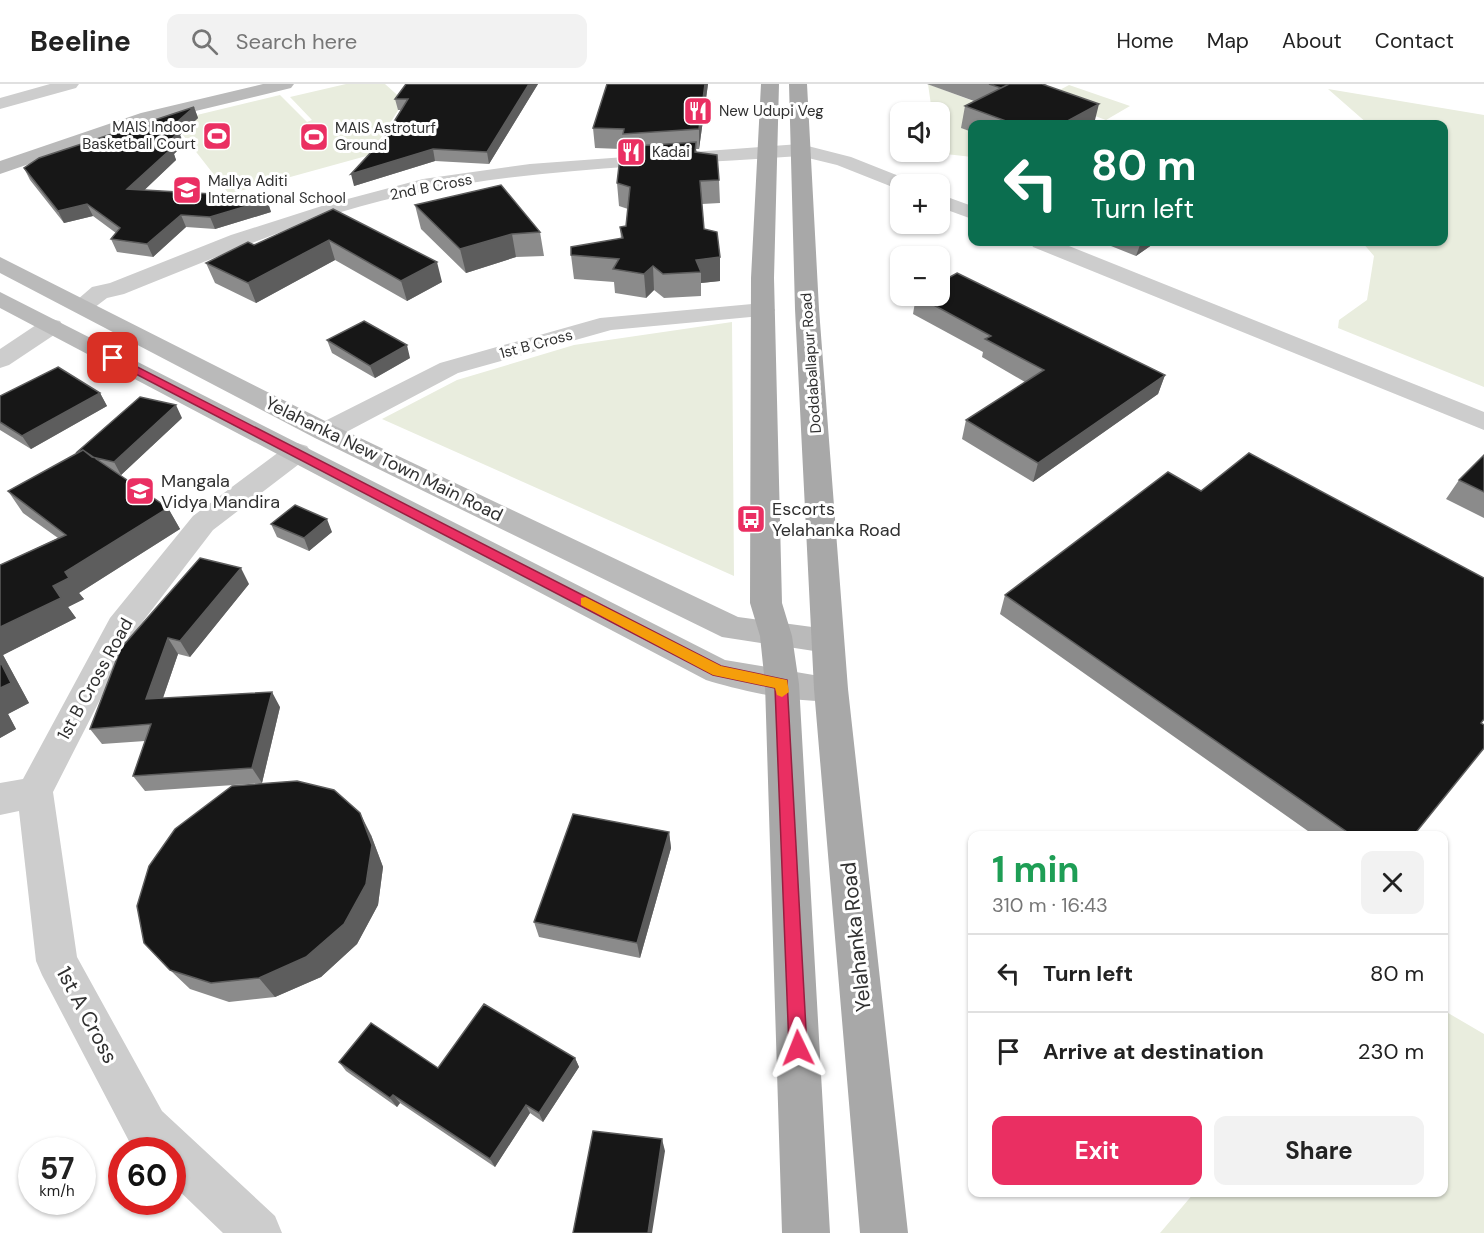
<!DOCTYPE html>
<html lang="en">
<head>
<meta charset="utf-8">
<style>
  :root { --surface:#fff; --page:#f2f2f2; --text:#222; --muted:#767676; --line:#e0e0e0; --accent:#ea2f62 }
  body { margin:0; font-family:"DM Sans",sans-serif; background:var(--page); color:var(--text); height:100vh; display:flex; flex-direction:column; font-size:22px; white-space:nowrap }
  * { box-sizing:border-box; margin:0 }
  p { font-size:20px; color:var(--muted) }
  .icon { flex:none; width:33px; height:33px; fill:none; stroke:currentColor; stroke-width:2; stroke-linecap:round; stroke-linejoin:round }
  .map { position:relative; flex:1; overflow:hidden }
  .details { position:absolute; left:968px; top:747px; width:480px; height:366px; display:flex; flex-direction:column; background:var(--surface); border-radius:12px; box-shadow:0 2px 4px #0004 }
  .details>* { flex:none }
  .hud { position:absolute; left:968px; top:36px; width:480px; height:126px; border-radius:12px; box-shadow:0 2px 4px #0004; background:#0b6e4f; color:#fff; overflow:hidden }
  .controls { position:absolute; left:890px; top:18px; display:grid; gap:12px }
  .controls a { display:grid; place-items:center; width:60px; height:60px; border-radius:12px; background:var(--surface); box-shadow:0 2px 4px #0004; font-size:30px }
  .speed { position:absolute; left:18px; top:1053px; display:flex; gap:12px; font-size:30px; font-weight:700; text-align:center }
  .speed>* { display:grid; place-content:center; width:78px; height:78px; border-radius:50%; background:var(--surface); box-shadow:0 2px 4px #0004; line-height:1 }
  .speed small { font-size:15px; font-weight:400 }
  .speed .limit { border:9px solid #d22; background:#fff; color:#111 }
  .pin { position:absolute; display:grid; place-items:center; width:51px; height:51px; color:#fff; margin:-26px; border-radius:12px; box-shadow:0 3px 9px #0006 }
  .me { position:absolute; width:66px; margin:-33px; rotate:358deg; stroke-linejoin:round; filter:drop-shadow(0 0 4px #0008) }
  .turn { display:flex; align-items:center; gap:21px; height:126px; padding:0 24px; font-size:27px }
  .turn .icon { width:78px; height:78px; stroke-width:2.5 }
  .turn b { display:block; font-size:42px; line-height:51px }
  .round { display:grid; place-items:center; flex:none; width:63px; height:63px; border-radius:12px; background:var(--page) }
  .headline { display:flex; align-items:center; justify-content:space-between; height:102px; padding:0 24px }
  h1 { font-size:36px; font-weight:700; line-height:45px; color:#1e9e55 }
  .action { display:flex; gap:12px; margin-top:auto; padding:12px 24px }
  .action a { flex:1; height:69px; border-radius:12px; background:var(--accent); color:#fff; font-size:24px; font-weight:700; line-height:69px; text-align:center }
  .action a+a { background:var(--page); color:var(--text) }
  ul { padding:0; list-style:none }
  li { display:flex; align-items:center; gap:18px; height:78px; padding:0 24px; border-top:2px solid var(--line) }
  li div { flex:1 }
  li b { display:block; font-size:22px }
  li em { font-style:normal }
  header { display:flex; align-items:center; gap:36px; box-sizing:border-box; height:84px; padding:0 30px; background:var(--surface); border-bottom:2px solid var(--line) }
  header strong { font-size:28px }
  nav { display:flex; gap:33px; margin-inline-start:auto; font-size:21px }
  .search { width:420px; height:54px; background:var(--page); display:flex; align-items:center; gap:15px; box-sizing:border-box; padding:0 21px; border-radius:12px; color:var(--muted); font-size:22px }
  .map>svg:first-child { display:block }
  .green { fill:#e9edde }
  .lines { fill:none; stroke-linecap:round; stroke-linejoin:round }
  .street { fill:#cdcdcd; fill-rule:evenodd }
  .secondary { fill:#bababa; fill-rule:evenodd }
  .primary { fill:#a8a8a8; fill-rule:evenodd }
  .wall { fill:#8b8b8b }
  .shaded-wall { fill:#5d5d5d }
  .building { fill:#171717; stroke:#5d5d5d; stroke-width:1.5 }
  .route { fill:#ea2f62; stroke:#981f40; stroke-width:1.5 }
  .slow { fill:#f59e0b }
  .labels { text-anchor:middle; stroke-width:6; stroke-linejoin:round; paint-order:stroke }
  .far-poi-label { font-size:15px; fill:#303030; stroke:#fff; text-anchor:start }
  .far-street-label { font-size:15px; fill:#303030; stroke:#fff }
  .street-label { font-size:18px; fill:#303030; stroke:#fff }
  .poi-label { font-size:18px; fill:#303030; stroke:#fff; text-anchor:start }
  .near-street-label { font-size:21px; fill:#303030; stroke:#fff }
</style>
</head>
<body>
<header>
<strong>Beeline</strong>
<div class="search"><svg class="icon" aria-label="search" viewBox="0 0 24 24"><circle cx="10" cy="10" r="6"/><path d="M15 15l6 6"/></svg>Search here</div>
<nav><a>Home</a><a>Map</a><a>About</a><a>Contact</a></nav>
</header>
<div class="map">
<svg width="1484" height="1149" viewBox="0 0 1484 1149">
  <rect width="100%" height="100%" fill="#fff"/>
  <path class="green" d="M346,0H385L404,17L370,71L229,110L172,37L280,11L307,38L312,36L290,13Z
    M928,0L997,26L962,44L972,48V73L937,69L939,68V28H932Z
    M1069,1L1130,22L1106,36L1045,14Z
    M1328,5L1484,31V303L1338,244L1339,236L1367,216L1374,172L1362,158H1443V40H1368Z
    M732,238L734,492L382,335L457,296L574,261Z
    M1443,926L1484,950V1149H1160L1194,1109L1443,1108Z"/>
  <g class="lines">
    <path class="street" d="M50,0H79L76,4L0,25V14Z
      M800,60L851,73L909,96L912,100H900V106L895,104L837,81L800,72C675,81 547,83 425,107C321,127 222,171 124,210L107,214L90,227H74L70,222L92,203L110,199L231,151L325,121L423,95L530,80Z
      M939,110L972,122V135L939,123Z
      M1030,158H1059L1484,328V346L1033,163Z
      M763,219L771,221L775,226L771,231L611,246L458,289L335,354L325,356L315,354L312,348L315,342L440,279L600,234Z
      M51,235L60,237L63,242L60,247L9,281L0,284V265L42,237Z
      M297,359L307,362L311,368L307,374L213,446L134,549L53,708L77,873L162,1027L275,1132L282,1149H223L172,1100V1066H138L130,1059L42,891L36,877L19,727L0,731V699L23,695L110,534L193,432L287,362Z"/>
    <path class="secondary" d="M263,0H294L291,4L154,37L0,90V77L141,29Z
      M0,173L335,342L738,533L827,545L839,548L843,557L839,566L827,569L722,553L315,354L0,189Z
      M0,208L725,576L843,596L848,605L843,614C813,624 738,606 706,596L0,224Z"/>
    <path class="primary" d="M761,0H779L774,194L782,519L792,552L799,600L830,1149H782L765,600L760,552L750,519L751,194Z
      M789,0H807L819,225L848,605L908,1149H860L814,605L795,225Z"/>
  </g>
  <path class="wall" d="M406,0H538L489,80L435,77L354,102L401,26H398L395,15Z
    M708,0L699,65H696L697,68L719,96L720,119L702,120L704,145L720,173V197L701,199V212L664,214L654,206L646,214L615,209L614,198L574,195L571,171L621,155L620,143L626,142L628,125L619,122L617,99L621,73V65L595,64L593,44Z
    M927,0H1047L1045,1L1094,40H972V48L961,44L965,22L974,17Z
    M194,23L198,34L180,51L184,60L174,70L176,76L144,106L266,113L271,128L215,145L186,143L153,173L117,168L111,155L116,149L93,132L64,139L30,96L24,84Z
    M415,121L540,148L544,172L516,173L466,189L421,145Z
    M333,125L442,198L407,217L335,176L256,219L215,199L206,179L254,161Z
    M1101,158H1156L1136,172Z
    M916,212L1165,291L1158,310L1033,398L962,355L966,336L1025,298L982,273L983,268L913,230Z
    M327,256L410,274L375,294L332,269Z
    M100,309L107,322L31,365L0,346V312Z
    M182,334L121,391L118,390L168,424L180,445L79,509L84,515L68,523L76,534L3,571L29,619L8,630L16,645L0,654V481L58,454L23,429L8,407L77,370Z
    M1484,371V434L1446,415L1459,396Z
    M271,440L332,448L309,467L277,453Z
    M249,500L190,573L178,570L163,614L280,623L262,699L145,707L133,692L145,657L102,660L90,645L121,564Z
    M1005,511L1481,639L1413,752H1315L1000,530Z
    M669,748L671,764L640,874L539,853L534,838Z
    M371,751L383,783L378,821L357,860L321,893L275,913L229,918L190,905L170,886Z
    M575,974L579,983L543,1038L530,1029L495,1083L400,1019L397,1023L346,987L339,978L438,984Z"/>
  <path class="shaded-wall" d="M529,0H538L489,80L487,68Z
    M705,0H708L699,65V45Z
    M1099,20L1094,40H1062Z
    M194,23L198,34L180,51L184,60L174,70L176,76L133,117L127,105L163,63L167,47Z
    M433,65L435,77L354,102L351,90Z
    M266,113L271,128L215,145L210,133Z
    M87,120L93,132L64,139L58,127Z
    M181,131L186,143L153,173L147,160Z
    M512,150L516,173L466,189L460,165Z
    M329,156L335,176L256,219L248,199Z
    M1141,158H1156L1136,172Z
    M720,173V197L701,199V188L696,176Z
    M437,178L442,198L407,217L401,197Z
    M653,182L654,206L646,214L644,190Z
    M407,261L410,274L375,294L370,282Z
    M1165,291L1158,310L1033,398L1038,379Z
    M100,309L107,322L31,365L22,352Z
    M176,321L182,334L121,391L114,378Z
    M168,424L180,445L79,509L84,515L68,523L76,534L3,571L29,619L8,630L16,645L0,654V543L53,502L65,488Z
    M327,435L332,448L309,467L304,454Z
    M241,484L249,500L190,573L180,557Z
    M168,554L178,570L157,631L146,615Z
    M272,608L280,623L262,699L252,684Z
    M360,729L371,751L383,783L378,821L357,860L321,893L275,913L259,894Z
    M669,748L671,764L640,874L637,859Z
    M575,974L579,983L543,1038L539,1029Z
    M393,1011L400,1019L397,1023L390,1014Z
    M526,1021L530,1029L495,1083L490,1075Z
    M662,1055L665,1067L652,1149H648Z"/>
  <path class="building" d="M406,0H529L487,68L433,65L351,90L384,54L408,15H395Z
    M607,0H705L699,45L623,50L624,45L593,44Z
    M989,0H1009L1001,4Z
    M1009,0H1042L1099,20L1062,40H1014L965,22Z
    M194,23L167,47L179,48L163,63L171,65L127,105L266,113L267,116L210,133L181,131L147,160L111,155L120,144L87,120L58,127L24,84L39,74Z
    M696,58L695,68L717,71L719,96L700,97L704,145L717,148L720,173L696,176L701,188L663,190L653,182L644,190L613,185L619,175L571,171V163L623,154L620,143L626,142L630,103L617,99L620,73L641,68L621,67V63Z
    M501,101L540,148L512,150L460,165L415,121Z
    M333,125L437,178L401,197L329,156L248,199L206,179L248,158L254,161Z
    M957,189L1165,291L1038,379L966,336L1044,286L985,255L991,252L917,212H939V199Z
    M364,237L407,261L370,282L327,256Z
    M58,283L100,309L22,352L0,338V312Z
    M140,313L176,321L114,378L92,373L83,366L76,369Z
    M83,366L168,424L65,488L69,494L53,502L61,514L0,543V481L66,451L8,407Z
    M1249,369L1484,494V635L1481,639L1484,641V664L1413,752H1353L1005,511L1168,388L1201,407Z
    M1484,371V408L1459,396Z
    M295,421L327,435L304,454L271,440Z
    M200,474L241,484L180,557L168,554L146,615L272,608L252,684L133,692L151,640L90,645L121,564Z
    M0,577L11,599L0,604Z
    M297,697L334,706L360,729L372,761L366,800L344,840L306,873L259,894L211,899L170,886L144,859L137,822L149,782L175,745L232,702Z
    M573,730L669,748L637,859L534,838Z
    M484,920L575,974L539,1029L526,1021L490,1075L393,1011L390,1014L339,978L371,939L438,984Z
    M593,1047L662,1055L648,1149H573Z"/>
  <path class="route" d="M109,272H116L721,582L787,596L807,964L804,971L798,973L791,971L789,964L775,604L713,591L109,276Z"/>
  <path class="slow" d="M585,513L721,582L787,596L789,608L782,613L777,611L775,604L713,591L581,521V514Z"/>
  <defs>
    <g id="restaurant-square" transform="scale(1.5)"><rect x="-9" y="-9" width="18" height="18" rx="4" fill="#ea2f62" stroke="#fff"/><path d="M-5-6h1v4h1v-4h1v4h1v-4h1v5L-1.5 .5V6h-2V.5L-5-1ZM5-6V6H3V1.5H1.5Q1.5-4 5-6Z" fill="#fff"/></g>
    <g id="stadium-square" transform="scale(1.5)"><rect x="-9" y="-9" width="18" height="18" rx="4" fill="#ea2f62" stroke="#fff"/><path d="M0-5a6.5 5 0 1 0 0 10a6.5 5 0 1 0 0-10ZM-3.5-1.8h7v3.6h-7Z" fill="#fff"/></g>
    <g id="school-square" transform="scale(1.5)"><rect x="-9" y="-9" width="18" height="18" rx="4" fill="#ea2f62" stroke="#fff"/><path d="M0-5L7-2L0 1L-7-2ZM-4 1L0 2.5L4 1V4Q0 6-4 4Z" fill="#fff"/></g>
    <g id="bus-square" transform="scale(1.5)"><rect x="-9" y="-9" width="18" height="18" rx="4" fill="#ea2f62" stroke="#fff"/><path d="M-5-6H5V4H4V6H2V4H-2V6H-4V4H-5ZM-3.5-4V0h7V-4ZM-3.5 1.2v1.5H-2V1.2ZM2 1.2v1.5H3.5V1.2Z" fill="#fff"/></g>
  </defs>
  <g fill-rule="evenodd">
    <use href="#restaurant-square" x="698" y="27"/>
    <use href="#stadium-square" x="217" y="52"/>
    <use href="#stadium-square" x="314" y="53"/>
    <use href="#restaurant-square" x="631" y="68"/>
    <use href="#school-square" x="187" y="106"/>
    <use href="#school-square" x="140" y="407"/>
    <use href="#bus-square" x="751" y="435"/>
  </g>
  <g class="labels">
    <g class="far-poi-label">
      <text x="719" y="32">New Udupi Veg</text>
      <text x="196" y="48" text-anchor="end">MAIS Indoor<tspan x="196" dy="17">Basketball Court</tspan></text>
      <text x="335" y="49">MAIS Astroturf<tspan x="335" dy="17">Ground</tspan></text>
      <text x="652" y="73">Kadai</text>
      <text x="208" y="102">Mallya Aditi<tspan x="208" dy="17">International School</tspan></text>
    </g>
    <g class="far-street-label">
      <text transform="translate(431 103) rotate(-11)" y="5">2nd B Cross</text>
      <text transform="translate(536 260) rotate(-15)" y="5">1st B Cross</text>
      <text transform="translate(811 279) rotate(-94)" y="5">Doddaballapur Road</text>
    </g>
    <g class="street-label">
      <text transform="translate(384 375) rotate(26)" y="6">Yelahanka New Town Main Road</text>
      <text transform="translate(95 595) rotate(-61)" y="6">1st B Cross Road</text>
    </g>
    <g class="poi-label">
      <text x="161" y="403">Mangala<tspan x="161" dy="21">Vidya Mandira</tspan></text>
      <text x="772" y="431">Escorts<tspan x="772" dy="21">Yelahanka Road</tspan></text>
    </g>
    <g class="near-street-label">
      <text transform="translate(856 853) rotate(-96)" y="7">Yelahanka Road</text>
      <text transform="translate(87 931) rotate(62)" y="7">1st A Cross</text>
    </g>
  </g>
</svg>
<div class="controls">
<a><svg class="icon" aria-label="sound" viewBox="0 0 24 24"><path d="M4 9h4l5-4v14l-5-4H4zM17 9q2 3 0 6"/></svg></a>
<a>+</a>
<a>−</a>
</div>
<div class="speed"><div>57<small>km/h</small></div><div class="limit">60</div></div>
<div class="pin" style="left:113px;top:274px;background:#d93025"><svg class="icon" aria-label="arrive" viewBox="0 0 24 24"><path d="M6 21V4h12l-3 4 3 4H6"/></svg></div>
<svg class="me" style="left:798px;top:964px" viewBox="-20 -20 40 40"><path d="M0-17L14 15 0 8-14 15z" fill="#ea2f62" stroke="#fff" stroke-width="4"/></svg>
<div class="hud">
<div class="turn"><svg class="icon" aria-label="left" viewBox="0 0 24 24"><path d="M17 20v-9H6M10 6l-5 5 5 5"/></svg><div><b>80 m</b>Turn left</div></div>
</div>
<section class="details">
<div class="headline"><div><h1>1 min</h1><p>310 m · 16:43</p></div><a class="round"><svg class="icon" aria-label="close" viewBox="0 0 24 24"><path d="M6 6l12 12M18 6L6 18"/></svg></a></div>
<ul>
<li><svg class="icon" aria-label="left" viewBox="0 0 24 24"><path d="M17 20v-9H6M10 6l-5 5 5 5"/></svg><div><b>Turn left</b></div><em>80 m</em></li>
<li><svg class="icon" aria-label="arrive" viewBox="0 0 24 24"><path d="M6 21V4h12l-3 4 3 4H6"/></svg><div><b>Arrive at destination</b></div><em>230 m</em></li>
</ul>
<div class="action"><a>Exit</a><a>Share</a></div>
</section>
</div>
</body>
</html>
